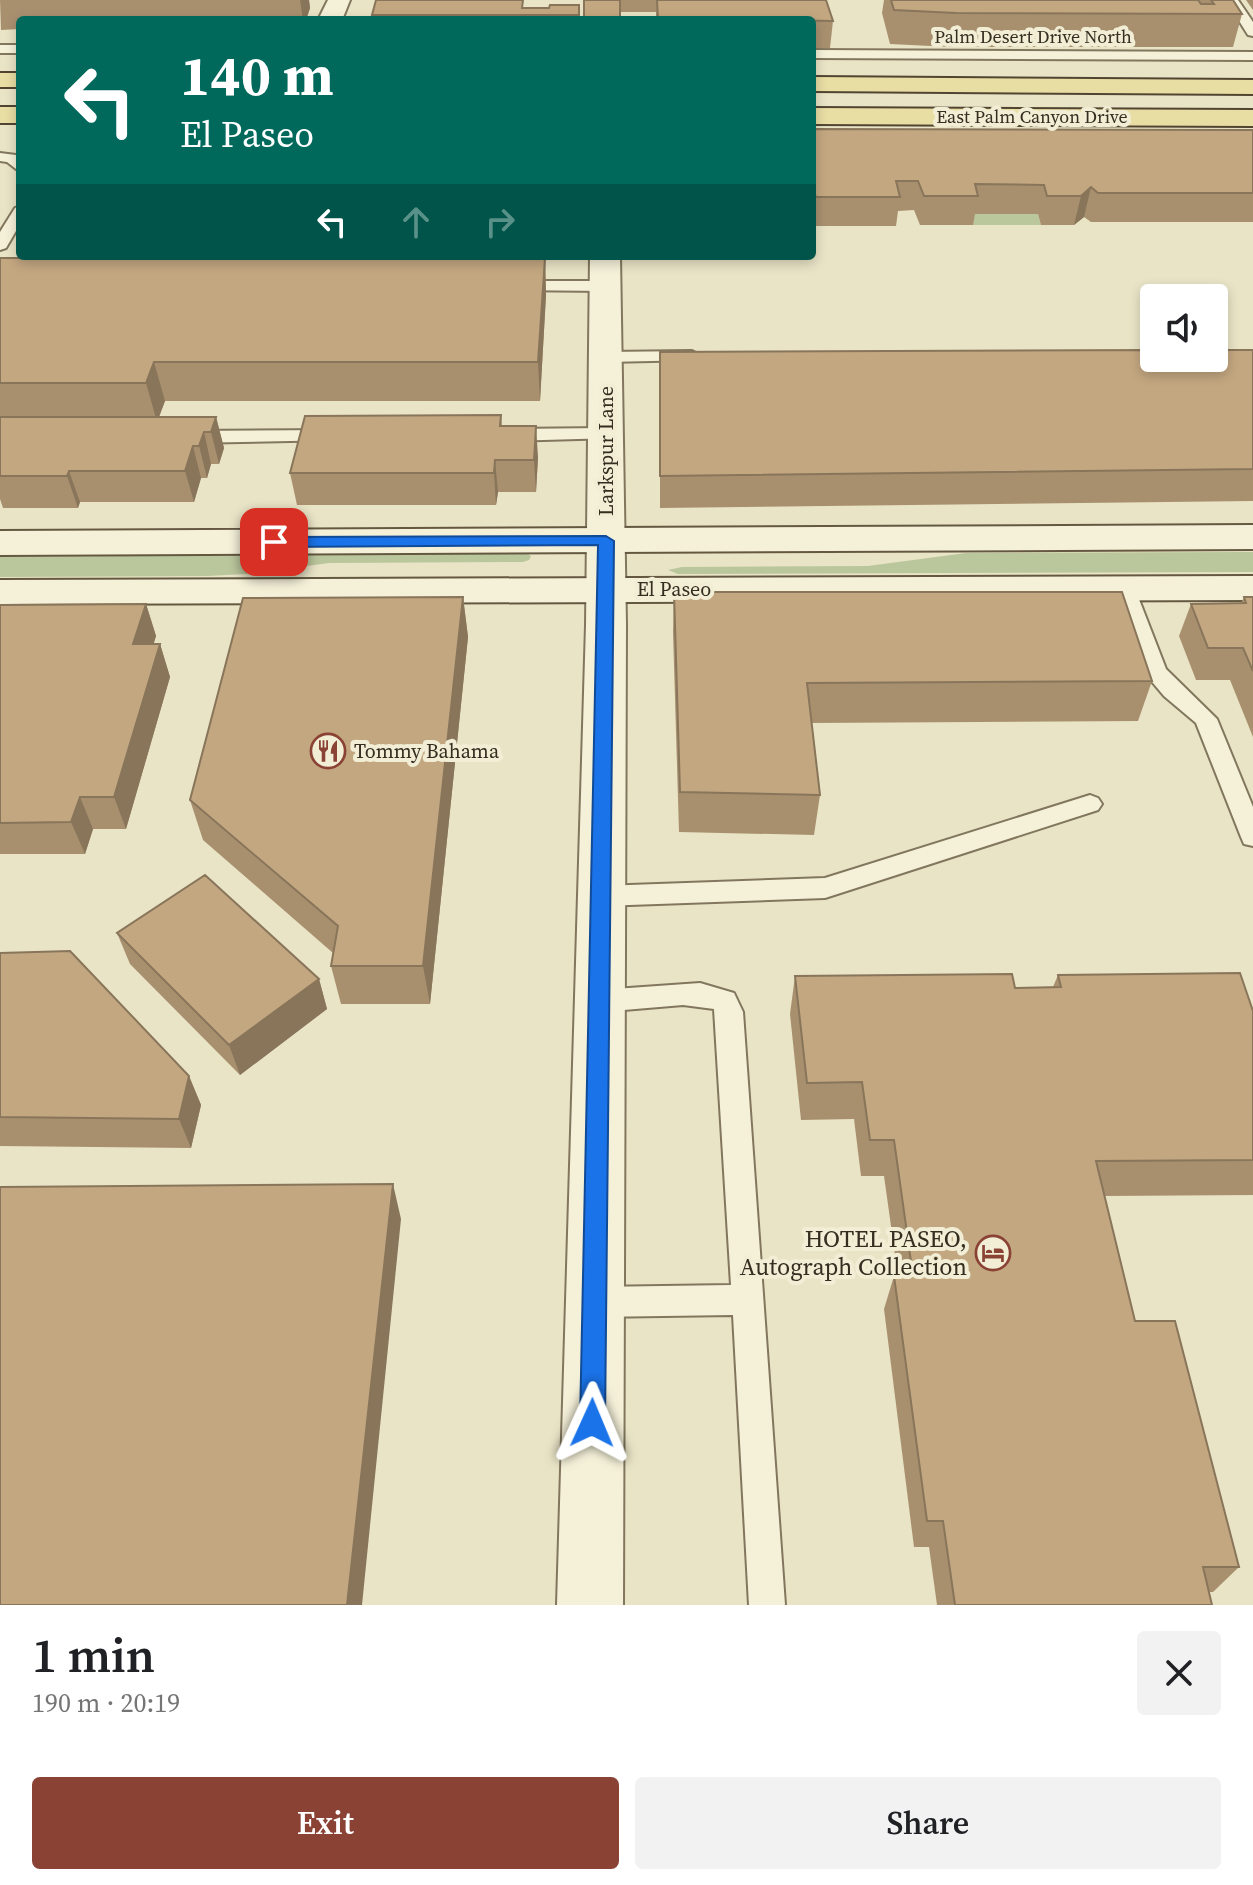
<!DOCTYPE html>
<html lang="en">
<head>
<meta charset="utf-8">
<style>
  :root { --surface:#fff; --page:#f2f2f2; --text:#202124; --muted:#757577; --accent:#8a4235 }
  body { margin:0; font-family:"Source Serif 4",serif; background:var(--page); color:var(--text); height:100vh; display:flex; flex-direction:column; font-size:30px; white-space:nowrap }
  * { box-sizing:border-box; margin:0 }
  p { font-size:26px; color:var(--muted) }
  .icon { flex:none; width:44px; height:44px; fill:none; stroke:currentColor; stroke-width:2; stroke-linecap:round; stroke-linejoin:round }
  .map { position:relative; height:1605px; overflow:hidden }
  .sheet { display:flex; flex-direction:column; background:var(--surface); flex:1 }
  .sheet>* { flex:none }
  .guide { position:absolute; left:16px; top:16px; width:800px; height:244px; border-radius:8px; box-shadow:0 4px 12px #0003; background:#00695c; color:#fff; overflow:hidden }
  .tools { position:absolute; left:1140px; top:284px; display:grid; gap:16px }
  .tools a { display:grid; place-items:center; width:88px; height:88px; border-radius:8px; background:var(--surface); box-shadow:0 4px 12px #0003; font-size:40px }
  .pin { position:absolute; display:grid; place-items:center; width:68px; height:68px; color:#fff; margin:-34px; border-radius:16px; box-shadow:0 4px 12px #0006 }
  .me { position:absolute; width:88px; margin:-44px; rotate:1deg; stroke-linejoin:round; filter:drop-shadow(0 0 6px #0008) }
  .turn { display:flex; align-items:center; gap:28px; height:168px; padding:0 32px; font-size:36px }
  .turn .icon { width:104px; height:104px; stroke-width:2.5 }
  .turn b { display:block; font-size:56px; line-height:68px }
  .lanes { display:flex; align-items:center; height:76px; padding:0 32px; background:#0003; justify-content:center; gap:40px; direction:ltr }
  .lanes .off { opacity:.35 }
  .round { display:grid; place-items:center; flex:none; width:84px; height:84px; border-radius:8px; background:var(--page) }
  .summary { display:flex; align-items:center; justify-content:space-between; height:136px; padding:0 32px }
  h1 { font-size:48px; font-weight:600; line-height:60px }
  .primary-button { display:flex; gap:16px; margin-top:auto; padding:16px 32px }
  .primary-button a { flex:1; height:92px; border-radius:8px; background:var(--accent); color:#fff; font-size:32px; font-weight:600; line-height:92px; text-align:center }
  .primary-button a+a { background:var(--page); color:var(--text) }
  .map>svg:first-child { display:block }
  .green { fill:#bac69c }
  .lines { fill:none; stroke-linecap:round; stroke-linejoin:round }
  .lane-casing { stroke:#82775e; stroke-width:4 }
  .street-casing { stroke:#82775e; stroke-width:4 }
  .secondary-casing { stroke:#645841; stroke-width:4 }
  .primary-casing { stroke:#514532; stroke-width:4 }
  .lane { fill:#f5f1d9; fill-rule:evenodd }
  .street { fill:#f5f1d9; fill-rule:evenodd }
  .secondary { fill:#f5f1d9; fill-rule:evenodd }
  .primary { fill:#e8dda3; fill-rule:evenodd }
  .wall { fill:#a8906f }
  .shaded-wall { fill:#88755a }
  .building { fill:#c3a781; stroke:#88755a; stroke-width:2 }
  .route { fill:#1a73e8; stroke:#114b97; stroke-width:2 }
  .labels { text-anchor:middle; stroke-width:8; stroke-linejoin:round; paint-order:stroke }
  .far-street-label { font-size:18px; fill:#342d20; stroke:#f1eed5 }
  .street-label { font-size:20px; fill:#342d20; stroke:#f1eed5 }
  .poi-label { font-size:20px; fill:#342d20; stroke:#f1eed5; text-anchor:start }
  .near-poi-label { font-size:24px; fill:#342d20; stroke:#f1eed5; text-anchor:end }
</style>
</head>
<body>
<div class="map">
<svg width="1253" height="1605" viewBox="0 0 1253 1605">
  <rect width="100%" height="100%" fill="#e9e4c6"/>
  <path class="green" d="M970,213L1038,214L1041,225H973Z
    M1253,552V572L678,574L668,570L682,567L868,566L966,553Z
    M526,553L531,556L529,560L523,562L329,563L246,574L207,576L0,577V557Z"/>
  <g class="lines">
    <g class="lane-casing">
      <path id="lane" d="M1226,0H1238L1253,22V36L1248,35Z
        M0,45H20V53H0Z
        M812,50L1253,52V60L812,58Z
        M0,153L16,155L20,159V172L7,162L0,161Z
        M20,206V224L6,248L0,250V232L15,208Z
        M514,281H605L613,286L605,291L508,290L506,286Z
        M692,351L701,356L698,360L606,362L597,357L606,352Z
        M607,428L614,430L616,434L614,438L505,441L496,435L505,429Z
        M332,430L341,436L339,440L189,443L180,437L189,431Z
        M1125,582L1135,589L1166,669L1217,719L1253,807V846L1244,844L1241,837L1196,723L1164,696L1148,677L1115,589Z
        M1090,795L1098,798L1102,804L1098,810L825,898L601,906L592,903L588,896L592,889L601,886L825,878Z
        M700,983L734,993L743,1012L785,1605H749L733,1315L594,1317L583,1313L578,1302L583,1291L594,1287L731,1285L714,1009L683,1005L600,1012L590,1009L587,1001L590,993L600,990Z"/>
    </g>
    <g class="street-casing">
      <path id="street" d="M328,0H350L342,20H318Z
        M590,256H620L626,625L623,1605H557L586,625Z"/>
    </g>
    <g class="secondary-casing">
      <path id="secondary" d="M1253,525V549L0,555V531Z
        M1253,576V600L0,604V580Z"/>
    </g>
    <g class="primary-casing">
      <path id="primary" d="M0,73H20V87H0Z
        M812,77L1253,80V94L812,91Z
        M0,107H20V123H0Z
        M812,108L1253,110V126L812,124Z"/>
    </g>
    <use href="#lane" class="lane"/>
    <use href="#street" class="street"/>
    <use href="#secondary" class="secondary"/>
    <use href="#primary" class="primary"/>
  </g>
  <path class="wall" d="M0,0H309L310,8L306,20H20V29L1,30Z
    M584,0H826L833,21L830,48H812V20H656V12H620V20H584Z
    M884,0H1233L1242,14L1233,47H951L890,44L882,13Z
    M1246,0H1253V10Z
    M579,5L580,20H373L372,15L549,8Z
    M812,129L1253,130V222H1091L1084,217L1074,225H1041L1038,214H975L973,225H920L914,210L898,211L896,226H813L812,223Z
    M0,258H545L546,295L540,401H165L159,417H216L224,448L219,464H211L207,478H201L194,502H80L78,508H3L0,499Z
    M1253,350V501L660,508V352Z
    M501,415L502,426L538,457L536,492H498L496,505H297L290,473Z
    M674,592L1152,681L1138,721L811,723L820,795L814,835L679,832L673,632Z
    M463,597L468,637L430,1004H341L331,966L333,953L203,840L190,800Z
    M1244,597H1253V737L1230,680H1196L1179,636L1191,604L1241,603Z
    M146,604L156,636L153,644H160L170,677L126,829H93L85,854H0V605Z
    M117,933L319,979L327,1009L240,1075L130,964Z
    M0,953L189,1076L201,1105L191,1148L0,1146Z
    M1058,975L1253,1011V1195L1104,1196L1135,1321L1239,1567L1213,1592H1209L1212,1605H937L929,1547H914L884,1309L894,1276H898L884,1176H861L854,1119L801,1120L790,1014L795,976L1015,988L1053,987Z"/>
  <path class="shaded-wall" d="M300,0H309L310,8L306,20H303Z
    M1091,187L1084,217L1074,225L1081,196Z
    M545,258L546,295L540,401L538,362Z
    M154,362L165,401L157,422L146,383Z
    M216,417L224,448L219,464L211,432Z
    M536,426L538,457L536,492L534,460Z
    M204,432L211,464L207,478L199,446Z
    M193,446L201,478L194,502L185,471Z
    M495,460L498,492L496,505L494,473Z
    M69,471L80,502L78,508L67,476Z
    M463,597L468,637L430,1004L423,966Z
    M146,604L156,636L144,677L133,644Z
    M160,644L170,677L126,829L114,797Z
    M80,797L93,829L85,854L71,822Z
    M319,979L327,1009L240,1075L229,1045Z
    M189,1076L201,1105L191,1148L179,1119Z
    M393,1184L401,1219L362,1605H347Z"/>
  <path class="building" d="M376,0H523L522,8H549L550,5H579V15H372Z
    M584,0H620V18H584Z
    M657,0H826L833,21L776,20H658Z
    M891,0H1198L1201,4H1214L1211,0H1233L1242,14L956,13L894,10Z
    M812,129L1253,130V193H1098L1091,187L1081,196H1047L1044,185L975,184L978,196H924L918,181H896L900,197H816L812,186Z
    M0,258H545L538,362H154L146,383H0Z
    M1154,350V358H1214V350H1253V469L660,476V352Z
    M501,415L500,426H536L534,460H495L494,473H290L305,416Z
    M0,417H216L211,432H204L199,446H193L185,471H69L67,476H0Z
    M674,592H1122L1152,681L807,683L820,795L680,792Z
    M463,597L423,966H331L338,926L190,800L243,598Z
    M1244,597H1253V671L1243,648H1208L1191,604L1246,603Z
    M146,604L133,644H160L114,797H80L71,822L0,823V605Z
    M205,875L319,979L229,1045L117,933Z
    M70,951L189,1076L179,1119L0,1117V953Z
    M1240,973L1253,1011V1160L1096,1161L1135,1321H1175L1239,1567H1203L1212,1605H955L943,1521H927L894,1276H913L894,1140H870L862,1082L807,1083L795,976L1012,974L1015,988L1061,987L1058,975Z
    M393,1184L347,1605H0V1187Z"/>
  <path class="route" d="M606,536L614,541L605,1423L601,1432L592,1436L584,1432L580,1423L598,545L274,547L266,542L274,537Z"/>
  <defs>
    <g id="restaurant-ring" transform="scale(1.8)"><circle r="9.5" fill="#f1eed5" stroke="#8a4235" stroke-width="1.5"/><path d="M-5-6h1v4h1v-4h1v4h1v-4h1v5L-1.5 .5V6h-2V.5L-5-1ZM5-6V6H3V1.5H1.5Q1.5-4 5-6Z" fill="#8a4235"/></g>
    <g id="hotel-ring" transform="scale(1.8)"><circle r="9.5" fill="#f1eed5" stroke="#8a4235" stroke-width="1.5"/><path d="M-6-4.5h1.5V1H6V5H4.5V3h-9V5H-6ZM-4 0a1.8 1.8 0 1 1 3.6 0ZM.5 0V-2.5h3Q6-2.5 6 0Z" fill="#8a4235"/></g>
  </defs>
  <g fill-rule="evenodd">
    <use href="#restaurant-ring" x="328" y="751"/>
    <use href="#hotel-ring" x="993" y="1253"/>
  </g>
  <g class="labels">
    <g class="far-street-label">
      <text x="1033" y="43">Palm Desert Drive North</text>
      <text x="1032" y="123">East Palm Canyon Drive</text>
    </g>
    <g class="street-label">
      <text transform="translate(606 451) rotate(-90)" y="7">Larkspur Lane</text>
      <text x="674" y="596">El Paseo</text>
    </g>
    <g class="poi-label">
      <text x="354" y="758">Tommy Bahama</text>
    </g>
    <g class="near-poi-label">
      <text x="967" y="1247">HOTEL PASEO,<tspan x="967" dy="28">Autograph Collection</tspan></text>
    </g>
  </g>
</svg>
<div class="tools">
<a><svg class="icon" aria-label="sound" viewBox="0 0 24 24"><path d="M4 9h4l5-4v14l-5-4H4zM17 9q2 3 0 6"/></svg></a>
</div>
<div class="pin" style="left:274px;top:542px;background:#d93025"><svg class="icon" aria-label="arrive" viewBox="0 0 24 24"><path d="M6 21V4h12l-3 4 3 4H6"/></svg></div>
<svg class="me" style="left:592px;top:1423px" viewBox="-20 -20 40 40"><path d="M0-17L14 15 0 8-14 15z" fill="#1a73e8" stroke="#fff" stroke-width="4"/></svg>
<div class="guide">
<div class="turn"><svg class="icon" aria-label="left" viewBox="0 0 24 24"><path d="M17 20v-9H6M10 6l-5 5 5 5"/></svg><div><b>140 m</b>El Paseo</div></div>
<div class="lanes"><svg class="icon" aria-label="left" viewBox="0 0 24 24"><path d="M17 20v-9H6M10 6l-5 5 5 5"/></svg><svg class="icon off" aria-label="ahead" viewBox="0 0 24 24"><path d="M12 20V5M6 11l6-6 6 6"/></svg><svg class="icon off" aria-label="right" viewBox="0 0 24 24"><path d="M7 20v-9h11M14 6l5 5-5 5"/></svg></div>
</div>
</div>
<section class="sheet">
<div class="summary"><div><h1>1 min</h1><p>190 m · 20:19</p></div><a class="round"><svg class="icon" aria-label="close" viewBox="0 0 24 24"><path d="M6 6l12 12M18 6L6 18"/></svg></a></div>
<div class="primary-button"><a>Exit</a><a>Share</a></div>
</section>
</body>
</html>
